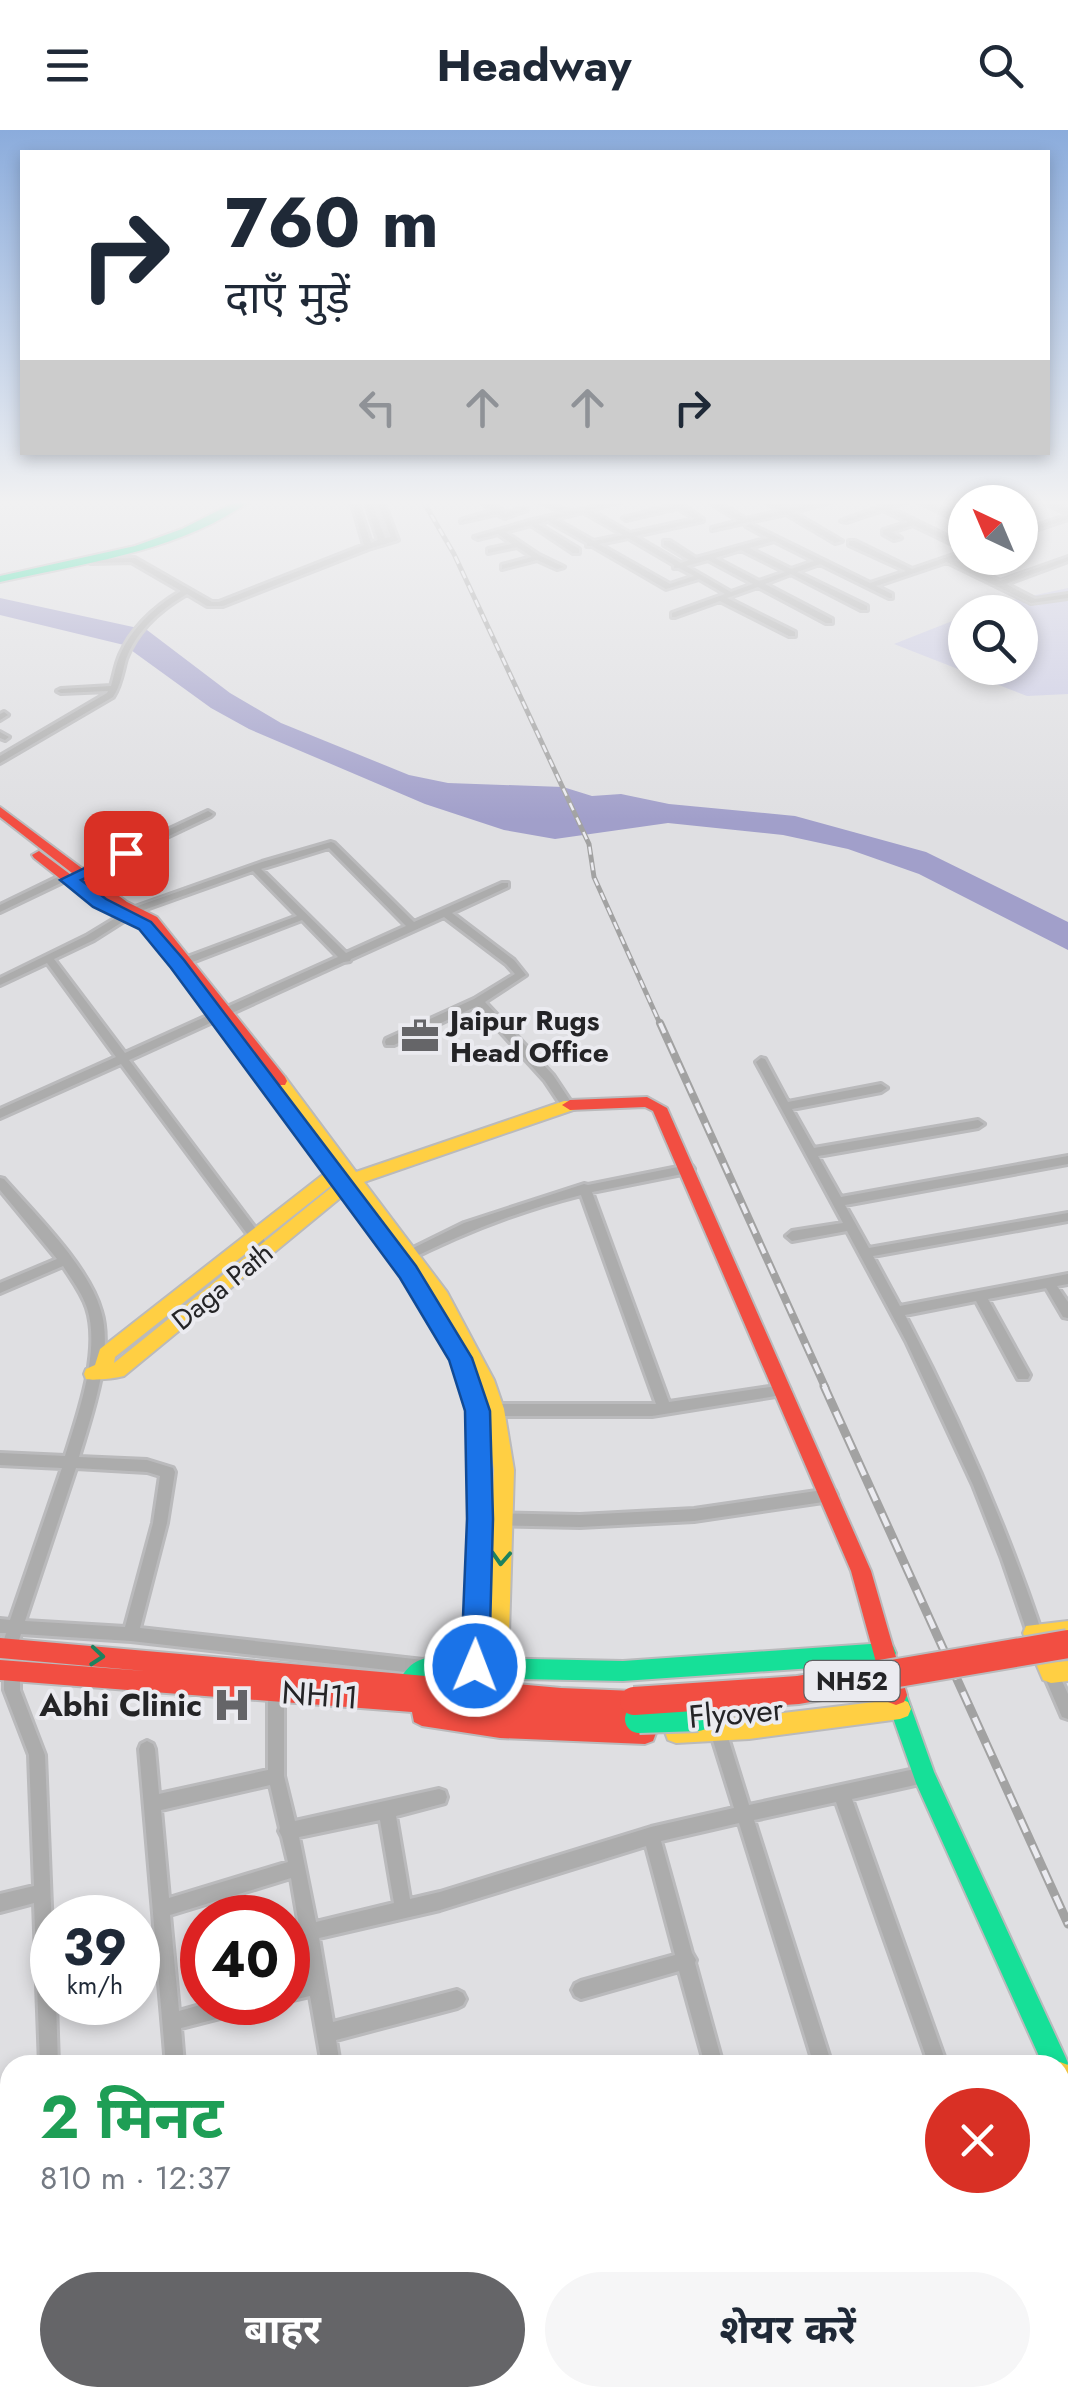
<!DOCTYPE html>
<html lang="hi">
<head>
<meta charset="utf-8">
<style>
  :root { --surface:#fff; --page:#f6f6f7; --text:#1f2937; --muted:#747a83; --accent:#656568 }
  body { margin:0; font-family:Jost,"Noto Sans Devanagari",sans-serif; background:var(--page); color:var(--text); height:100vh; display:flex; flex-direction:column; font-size:38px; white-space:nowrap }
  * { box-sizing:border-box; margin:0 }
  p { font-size:32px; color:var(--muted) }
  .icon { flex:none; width:55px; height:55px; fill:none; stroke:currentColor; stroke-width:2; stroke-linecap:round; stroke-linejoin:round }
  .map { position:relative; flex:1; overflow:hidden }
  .drawer { position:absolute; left:0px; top:1925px; width:1070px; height:352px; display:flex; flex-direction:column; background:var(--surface); border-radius:30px 30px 0 0; box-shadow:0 5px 15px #0003 }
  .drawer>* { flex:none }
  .banner { position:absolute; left:20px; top:20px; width:1030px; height:305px; border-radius:0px; box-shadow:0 5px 15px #0003; background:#fff; color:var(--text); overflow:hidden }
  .needle { width:65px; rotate:316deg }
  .tools { position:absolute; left:948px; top:355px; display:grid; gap:20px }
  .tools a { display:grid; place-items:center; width:90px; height:90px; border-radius:50%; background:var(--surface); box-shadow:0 5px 15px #0003; font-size:50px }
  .speed { position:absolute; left:30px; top:1765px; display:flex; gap:20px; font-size:50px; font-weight:700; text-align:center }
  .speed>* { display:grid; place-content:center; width:130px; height:130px; border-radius:50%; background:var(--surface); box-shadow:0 5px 15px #0003; line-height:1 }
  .speed small { font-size:25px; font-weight:400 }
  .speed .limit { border:15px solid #d22; background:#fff; color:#111 }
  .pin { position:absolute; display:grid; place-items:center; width:85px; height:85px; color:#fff; margin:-42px; border-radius:20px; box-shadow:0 5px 15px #0006 }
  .me { position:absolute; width:110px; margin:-55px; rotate:1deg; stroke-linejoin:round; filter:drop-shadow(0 0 8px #0008) }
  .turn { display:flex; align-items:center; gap:35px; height:210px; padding:0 40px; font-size:45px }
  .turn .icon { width:130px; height:130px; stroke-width:2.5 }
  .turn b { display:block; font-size:70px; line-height:85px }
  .lanes { display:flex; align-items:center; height:95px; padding:0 40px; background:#0003; justify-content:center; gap:50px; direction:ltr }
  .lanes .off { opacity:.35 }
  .round { display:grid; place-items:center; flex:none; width:105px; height:105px; border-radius:52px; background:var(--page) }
  .overview { display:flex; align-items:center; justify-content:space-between; height:170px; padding:0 40px }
  h1 { font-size:60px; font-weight:700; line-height:75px; color:#1e9e55 }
  .primary-button { display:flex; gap:20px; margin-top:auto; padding:20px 40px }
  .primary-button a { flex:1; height:115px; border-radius:60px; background:var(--accent); color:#fff; font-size:40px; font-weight:700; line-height:115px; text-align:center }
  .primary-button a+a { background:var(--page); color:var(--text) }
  header { display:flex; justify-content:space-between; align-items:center; height:130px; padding:0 40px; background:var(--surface); font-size:45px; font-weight:700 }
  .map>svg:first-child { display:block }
  .green { fill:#cacae4 }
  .water { fill:#a19fca }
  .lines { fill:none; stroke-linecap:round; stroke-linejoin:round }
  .street-casing { stroke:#bababc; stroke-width:6 }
  .fast-casing { stroke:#bababc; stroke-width:4 }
  .slow-casing { stroke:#bababc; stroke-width:4 }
  .jam-casing { stroke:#bababc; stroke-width:4 }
  .street { fill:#acacac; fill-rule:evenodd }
  .fast { fill:#16e098; fill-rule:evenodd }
  .slow { fill:#ffcf43; fill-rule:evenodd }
  .jam { fill:#f24e42; fill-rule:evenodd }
  .rail-far2-casing { stroke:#a2a2a2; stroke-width:5 }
  .rail-far1-casing { stroke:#a2a2a2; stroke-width:8 }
  .rail-casing { stroke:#a2a2a2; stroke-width:9 }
  .rail-far2 { stroke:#ebebf0; stroke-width:2.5; stroke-dasharray:8; stroke-linecap:butt }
  .rail-far1 { stroke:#ebebf0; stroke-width:4; stroke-dasharray:11; stroke-linecap:butt }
  .rail { stroke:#ebebf0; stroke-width:5; stroke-dasharray:14; stroke-linecap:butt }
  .fast-bridge-casing { stroke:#bababc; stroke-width:32; stroke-linecap:butt }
  .jam-bridge-casing { stroke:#bababc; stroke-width:32; stroke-linecap:butt }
  .fast-bridge { stroke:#16e098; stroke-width:28 }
  .jam-bridge { stroke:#f24e42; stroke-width:28 }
  .oneway { stroke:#1d825f }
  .route { fill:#1a73e8; stroke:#114b97; stroke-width:2.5 }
  .labels { text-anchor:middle; stroke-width:8; stroke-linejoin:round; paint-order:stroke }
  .shield { fill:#ebebf0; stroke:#606063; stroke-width:2.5 }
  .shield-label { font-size:25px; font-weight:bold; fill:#242426 }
  .poi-label { font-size:28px; font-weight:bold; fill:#242426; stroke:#ebebf0; text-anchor:start }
  .street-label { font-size:28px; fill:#242426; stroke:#ebebf0 }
  .near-street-label { font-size:32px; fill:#242426; stroke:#ebebf0 }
  .near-poi-label { font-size:32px; font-weight:bold; fill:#242426; stroke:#ebebf0; text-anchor:end }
</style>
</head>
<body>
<header><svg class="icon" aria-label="menu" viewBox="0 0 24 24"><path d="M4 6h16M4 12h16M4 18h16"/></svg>Headway<svg class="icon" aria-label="search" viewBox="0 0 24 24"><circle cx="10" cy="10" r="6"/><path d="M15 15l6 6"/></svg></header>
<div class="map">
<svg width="1068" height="2277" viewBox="0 0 1068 2277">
  <rect width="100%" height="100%" fill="#dfdfe2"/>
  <path class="green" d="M1068,458V564L1027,566L894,514L965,486V538H1020V482H975L1003,472Z"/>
  <path class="water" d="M0,468L147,500L230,563L281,593L409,645L448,653L563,657L592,666L621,664L669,674L795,686L926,722L1068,792V820L919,744L848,719L783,705L668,693L555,709L504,700L425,674L249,599L211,578L124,515L0,485Z"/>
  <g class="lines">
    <g class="street-casing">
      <path id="street" d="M351,371H357L371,413L378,410L365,371H371L385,408L391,407L377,371H383L398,410L371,418L223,476H207L187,464C161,479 137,500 126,529C122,543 121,555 113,567L0,633V626L107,563L108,561L61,563L57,561L61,559L111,556C114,546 116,534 120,525C132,497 156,476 181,461L131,432L91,433L87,431L88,429L135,428L212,472H219L364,415Z
        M480,371H488L506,383L524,378L527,380L505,388L497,384L461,392V390L493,381Z
        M539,371C551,371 560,380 571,381C583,382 604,371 621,371L590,380L630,403L695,389L678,378L626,390L623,388L674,375L669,371H677L703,389V391L635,406L681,433L689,430L664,415V411H670L696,428L768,408L748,397L746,396L750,394L870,453L906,441L849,415V411H855L912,439L965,421V425L954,429L1000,451L1068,427V431L1006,454L1035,469L1068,464V468L1031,473L947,432L876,456L892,464V468H889L820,434L797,442L867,476V480H861L791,444L765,454L832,489V493H826L758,457L727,468L795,502V506H789L720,471L675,487H672V483L725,464L699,449L666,459L592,416H587V413L548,391L538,394L579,419V423H573L531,395L505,402L539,425L564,437L557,439L537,430L502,439V435L532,427L517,417L488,423V419L512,414L498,404L478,409L474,407L529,391L563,383ZM583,382L623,405L594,411L555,389ZM628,408L674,435V438H679L694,446L670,454L599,414ZM774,411L814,431L791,439L749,418ZM741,420L785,442L759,451L715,428ZM708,430L753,454L731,462L686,436Z
        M708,371H716L746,389L780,381L765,371H773L788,379L822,371H834L793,382L842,411L835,413L786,384L712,400V398L739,391Z
        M897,371H907L890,378L965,415V420L913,395L892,402L901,408L894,410L883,404V400L908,392L883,380L847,392L841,391Z
        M917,371H926L965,389V394Z
        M970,371H978V372H971Z
        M1041,371H1050L1068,379V384Z
        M1068,385V389L1020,405V401Z
        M4,582L8,585L0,590V584Z
        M0,602L9,607L5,610L0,608Z
        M208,681L213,684L211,686L74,751L67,750L0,782V775L62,745L69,746Z
        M331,712L334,713L414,792L502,753H508V757L452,783L514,830L526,845L485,872L553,945L573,975L571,978H563L545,951L477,876L394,915H386L385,912L386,909L474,869L515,844L506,834L444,787L351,829L350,831L344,832L129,930L265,1111L267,1114L265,1117H257L121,934L0,988V979L116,927L47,833L0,855V848L86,806L132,778L262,732ZM329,718L406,796L346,823L261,739ZM253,741L297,786L174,832V836H182L302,790L338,827L125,923L54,829L94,810L138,782Z
        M761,928L765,929L788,972L881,954L887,958L881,962L792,979L814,1018L978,990L984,994L978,998L818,1026L841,1067L1068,1026V1034L845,1075L869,1118L1068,1083V1091L873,1126L900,1176L1068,1144V1154L1057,1156L1068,1172V1188L1063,1187L1046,1158L988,1169L1030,1245L1028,1249H1018L976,1171L905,1185C959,1288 1005,1393 1042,1503L1039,1508L1034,1510L1029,1508L1002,1429L973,1355L906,1211L847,1101L792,1111L786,1106L792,1101L843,1093L756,932Z
        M688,1035L692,1036L694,1039L692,1042L592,1062L669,1272L783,1255L788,1256L790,1260L788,1264L652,1286H487L482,1284L480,1280L482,1276L487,1274H656L581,1065C518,1081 460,1104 403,1133H395L393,1130L395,1127L464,1093L584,1054L588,1055Z
        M0,1048L4,1049C35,1084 89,1137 101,1181C114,1223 91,1286 79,1327L147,1330L173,1338L175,1342L167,1393L140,1498L423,1530L428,1532L431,1537L428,1542L423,1544L131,1511L21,1504L14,1525L9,1527L4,1525L1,1520L6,1503H0V1489L10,1490L62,1338L0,1335V1323L65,1326C78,1285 101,1220 87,1178C82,1163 72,1150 63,1136L0,1163V1153L57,1129L0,1060ZM76,1338L147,1342L160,1346L153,1393L125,1497L25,1491Z
        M830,1359L835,1361L837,1365L835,1369L830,1371L694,1391L580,1397L480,1395L475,1393L473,1389L475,1385L480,1383L580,1385L694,1379Z
        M12,1532L17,1534L20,1539V1560L45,1625L52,1801V1872H56L58,1935H40L34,1773L0,1782V1764L34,1756L29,1625L4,1560V1539L7,1534Z
        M1051,1536L1056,1538L1068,1564V1589L1062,1587L1043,1543L1046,1538Z
        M276,1555L282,1557L284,1562V1646L295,1691L439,1659L445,1661L447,1667L445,1673L396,1686L410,1769L440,1762L651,1697L734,1678L710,1601L712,1596L718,1593L724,1596L726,1601L749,1675L924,1637L930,1639L932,1645L930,1651L924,1653L852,1669L947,1935H929L836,1672L754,1690L832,1935H814L739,1693L661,1711L692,1823L696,1830L695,1833L723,1935H705L679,1841L581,1869L575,1866L572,1860L575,1854L581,1851L675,1825L646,1716L440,1780L319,1808L333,1892L457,1860L463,1863L466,1869L463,1875L457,1878L336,1910L340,1935H322L310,1866L288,1871V1853L308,1849L291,1748L170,1785L179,1881L211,1872H256L253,1878L247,1881L181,1898L184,1935H166L139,1619L141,1614L147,1611L153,1614L155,1619L159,1664L268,1640V1562L270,1557ZM270,1655L280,1698L279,1701L282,1707L288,1732L169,1768L161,1680ZM380,1690L394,1773L316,1792L299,1707Z
        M10,2055V2075L0,2077V2057Z
        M1068,2146V2166L1060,2169V2149Z
        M10,2232V2252L0,2255V2235Z
        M51,2268H71V2277H51Z
        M373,2268H393L395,2277H375Z
        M571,2268H591L590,2277H570Z"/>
    </g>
    <g class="fast-casing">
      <path id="fast" d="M237,371H250C178,422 84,433 0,452V446L135,416L182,399Z
        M412,1141L418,1143L469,1229L486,1281L490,1389L486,1528L623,1531L885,1513L893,1516L896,1523L893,1530L885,1533L623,1551L428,1547L417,1560L409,1563L401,1560L398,1553C414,1521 434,1527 465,1528L470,1389L468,1281L451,1230L403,1148L406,1143Z
        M896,1555L904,1558L934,1642L1065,1926L1068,1933L1065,1944L1060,1946V1935H1043L916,1653L885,1565L888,1558Z"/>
    </g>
    <g class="slow-casing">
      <path id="slow" d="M279,946L285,947L356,1042L564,971H576L578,975L576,979L364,1052L447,1162L494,1250L504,1279L514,1340L508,1536L505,1543L497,1546L489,1543L486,1536L494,1340L486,1279L476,1250L434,1171L351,1059L124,1246C117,1248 92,1251 86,1249L84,1244L86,1239L95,1235L100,1219L334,1036L271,951ZM342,1047L343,1048L114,1233L115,1227Z
        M1068,1491V1511L1048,1512L1057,1532L1068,1531V1551L1051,1553L1043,1550L1023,1503L1026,1496Z
        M900,1569L908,1572L911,1579L908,1586L900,1589L749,1609L676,1613L668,1610L665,1602L668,1594L676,1591L749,1587Z
        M1060,1932L1068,1935V1977L1060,1974V1935H1053Z"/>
    </g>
    <g class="jam-casing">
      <path id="jam" d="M0,677L127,772L157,787L285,947L287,951L285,955H273L147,793L117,778L0,687Z
        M39,721L106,771V777H96L34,728L32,725Z
        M647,967L667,978L871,1441L907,1565L904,1572L896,1575L888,1572L885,1565L851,1441L653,981L645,977L570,980L562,975L570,970Z
        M0,1508L561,1558L634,1561L642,1564L645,1571L640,1579L647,1582L650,1589L648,1594L653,1595L656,1603L653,1611L645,1614L500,1608L422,1596L414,1592L412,1582L0,1550V1530L145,1541L0,1528Z"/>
    </g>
    <use href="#street" class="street"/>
    <use href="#fast" class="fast"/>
    <use href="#slow" class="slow"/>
    <use href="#jam" class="jam"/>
    <g class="rail-far2-casing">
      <path id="rail-far2" d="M423,371L454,424L589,714L594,747L661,896"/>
    </g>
    <g class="rail-far1-casing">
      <path id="rail-far1" d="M660,893L826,1259"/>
    </g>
    <g class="rail-casing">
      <path id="rail" d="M824,1256L1068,1794"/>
    </g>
    <use href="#rail-far2" class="rail-far2"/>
    <use href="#rail-far1" class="rail-far1"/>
    <use href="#rail" class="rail"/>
    <g class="fast-bridge-casing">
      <path id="fast-bridge" d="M639,1589L698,1587"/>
    </g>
    <g class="jam-bridge-casing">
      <path id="jam-bridge" d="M634,1571L798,1560L1068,1514"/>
    </g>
    <use href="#fast-bridge" class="fast-bridge"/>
    <use href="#jam-bridge" class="jam-bridge"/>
  </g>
  <defs><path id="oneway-chevron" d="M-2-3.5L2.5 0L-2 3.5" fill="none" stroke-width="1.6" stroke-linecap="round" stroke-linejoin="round" transform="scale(2.5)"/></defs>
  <g class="oneway">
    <use href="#oneway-chevron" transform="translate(501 1428) rotate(93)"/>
    <use href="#oneway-chevron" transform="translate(97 1526) rotate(5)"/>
  </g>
  <linearGradient id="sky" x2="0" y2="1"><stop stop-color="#8bacdc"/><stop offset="0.54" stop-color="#f1f1f2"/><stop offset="1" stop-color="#f1f1f2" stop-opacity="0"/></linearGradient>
  <rect width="1068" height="690" fill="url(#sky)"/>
  <path class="route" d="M126,718L134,723L132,727L81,750L106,769L151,792L184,830L416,1136L472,1228L490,1281L493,1389L489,1536L485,1545L475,1549L465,1545L461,1536L467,1389L465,1281L449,1230L400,1148L171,838L139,799L93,777L60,750Z"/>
  <defs>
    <g id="office-bare" transform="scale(3)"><path d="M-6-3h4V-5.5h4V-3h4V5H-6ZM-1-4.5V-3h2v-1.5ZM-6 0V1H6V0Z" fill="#656568" stroke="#ebebf0" stroke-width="2.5" paint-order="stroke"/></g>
    <g id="hospital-bare" transform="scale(3)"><path d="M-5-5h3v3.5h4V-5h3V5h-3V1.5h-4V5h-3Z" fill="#656568" stroke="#ebebf0" stroke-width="2.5" paint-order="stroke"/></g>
  </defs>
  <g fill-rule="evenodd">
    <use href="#office-bare" x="420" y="906"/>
    <use href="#hospital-bare" x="232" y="1575"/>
  </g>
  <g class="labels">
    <rect class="shield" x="804.5" y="1531" width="95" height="40" rx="8"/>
    <g class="shield-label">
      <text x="852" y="1560">NH52</text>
    </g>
    <g class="poi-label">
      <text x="450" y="900">Jaipur Rugs<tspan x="450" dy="32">Head Office</tspan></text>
    </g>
    <g class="street-label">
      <text transform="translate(222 1156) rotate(-39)" y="10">Daga Path</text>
    </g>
    <g class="near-street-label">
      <text transform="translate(320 1565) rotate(4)" y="11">NH11</text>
      <text transform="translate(736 1583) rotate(-5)" y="11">Flyover</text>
    </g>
    <g class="near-poi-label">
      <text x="202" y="1586">Abhi Clinic</text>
    </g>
  </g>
</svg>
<div class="tools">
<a><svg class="needle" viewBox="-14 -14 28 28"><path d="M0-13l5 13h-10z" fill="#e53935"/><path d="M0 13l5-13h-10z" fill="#747a83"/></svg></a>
<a><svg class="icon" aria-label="search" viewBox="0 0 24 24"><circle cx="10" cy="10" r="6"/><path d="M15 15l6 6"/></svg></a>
</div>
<div class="speed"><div>39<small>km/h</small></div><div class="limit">40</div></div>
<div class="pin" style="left:126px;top:723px;background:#d93025"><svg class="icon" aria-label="arrive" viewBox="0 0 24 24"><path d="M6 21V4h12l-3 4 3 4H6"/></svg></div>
<svg class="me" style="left:475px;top:1536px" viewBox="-20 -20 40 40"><circle r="17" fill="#1a73e8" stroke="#fff" stroke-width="3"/><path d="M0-11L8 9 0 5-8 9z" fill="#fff"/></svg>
<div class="banner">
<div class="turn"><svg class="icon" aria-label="right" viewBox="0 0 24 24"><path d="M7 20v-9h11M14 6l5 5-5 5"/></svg><div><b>760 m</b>दाएँ मुड़ें</div></div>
<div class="lanes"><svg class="icon off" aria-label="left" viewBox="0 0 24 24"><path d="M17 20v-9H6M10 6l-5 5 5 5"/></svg><svg class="icon off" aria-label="ahead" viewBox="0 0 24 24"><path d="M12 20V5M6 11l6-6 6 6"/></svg><svg class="icon off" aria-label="ahead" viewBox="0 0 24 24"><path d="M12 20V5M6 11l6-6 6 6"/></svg><svg class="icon" aria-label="right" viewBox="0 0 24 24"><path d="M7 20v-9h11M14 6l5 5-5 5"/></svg></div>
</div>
<section class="drawer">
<div class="overview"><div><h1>2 मिनट</h1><p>810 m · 12:37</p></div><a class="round" style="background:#d93025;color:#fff"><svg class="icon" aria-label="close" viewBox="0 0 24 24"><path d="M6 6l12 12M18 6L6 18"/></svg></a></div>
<div class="primary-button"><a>बाहर</a><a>शेयर करें</a></div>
</section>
</div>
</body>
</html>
